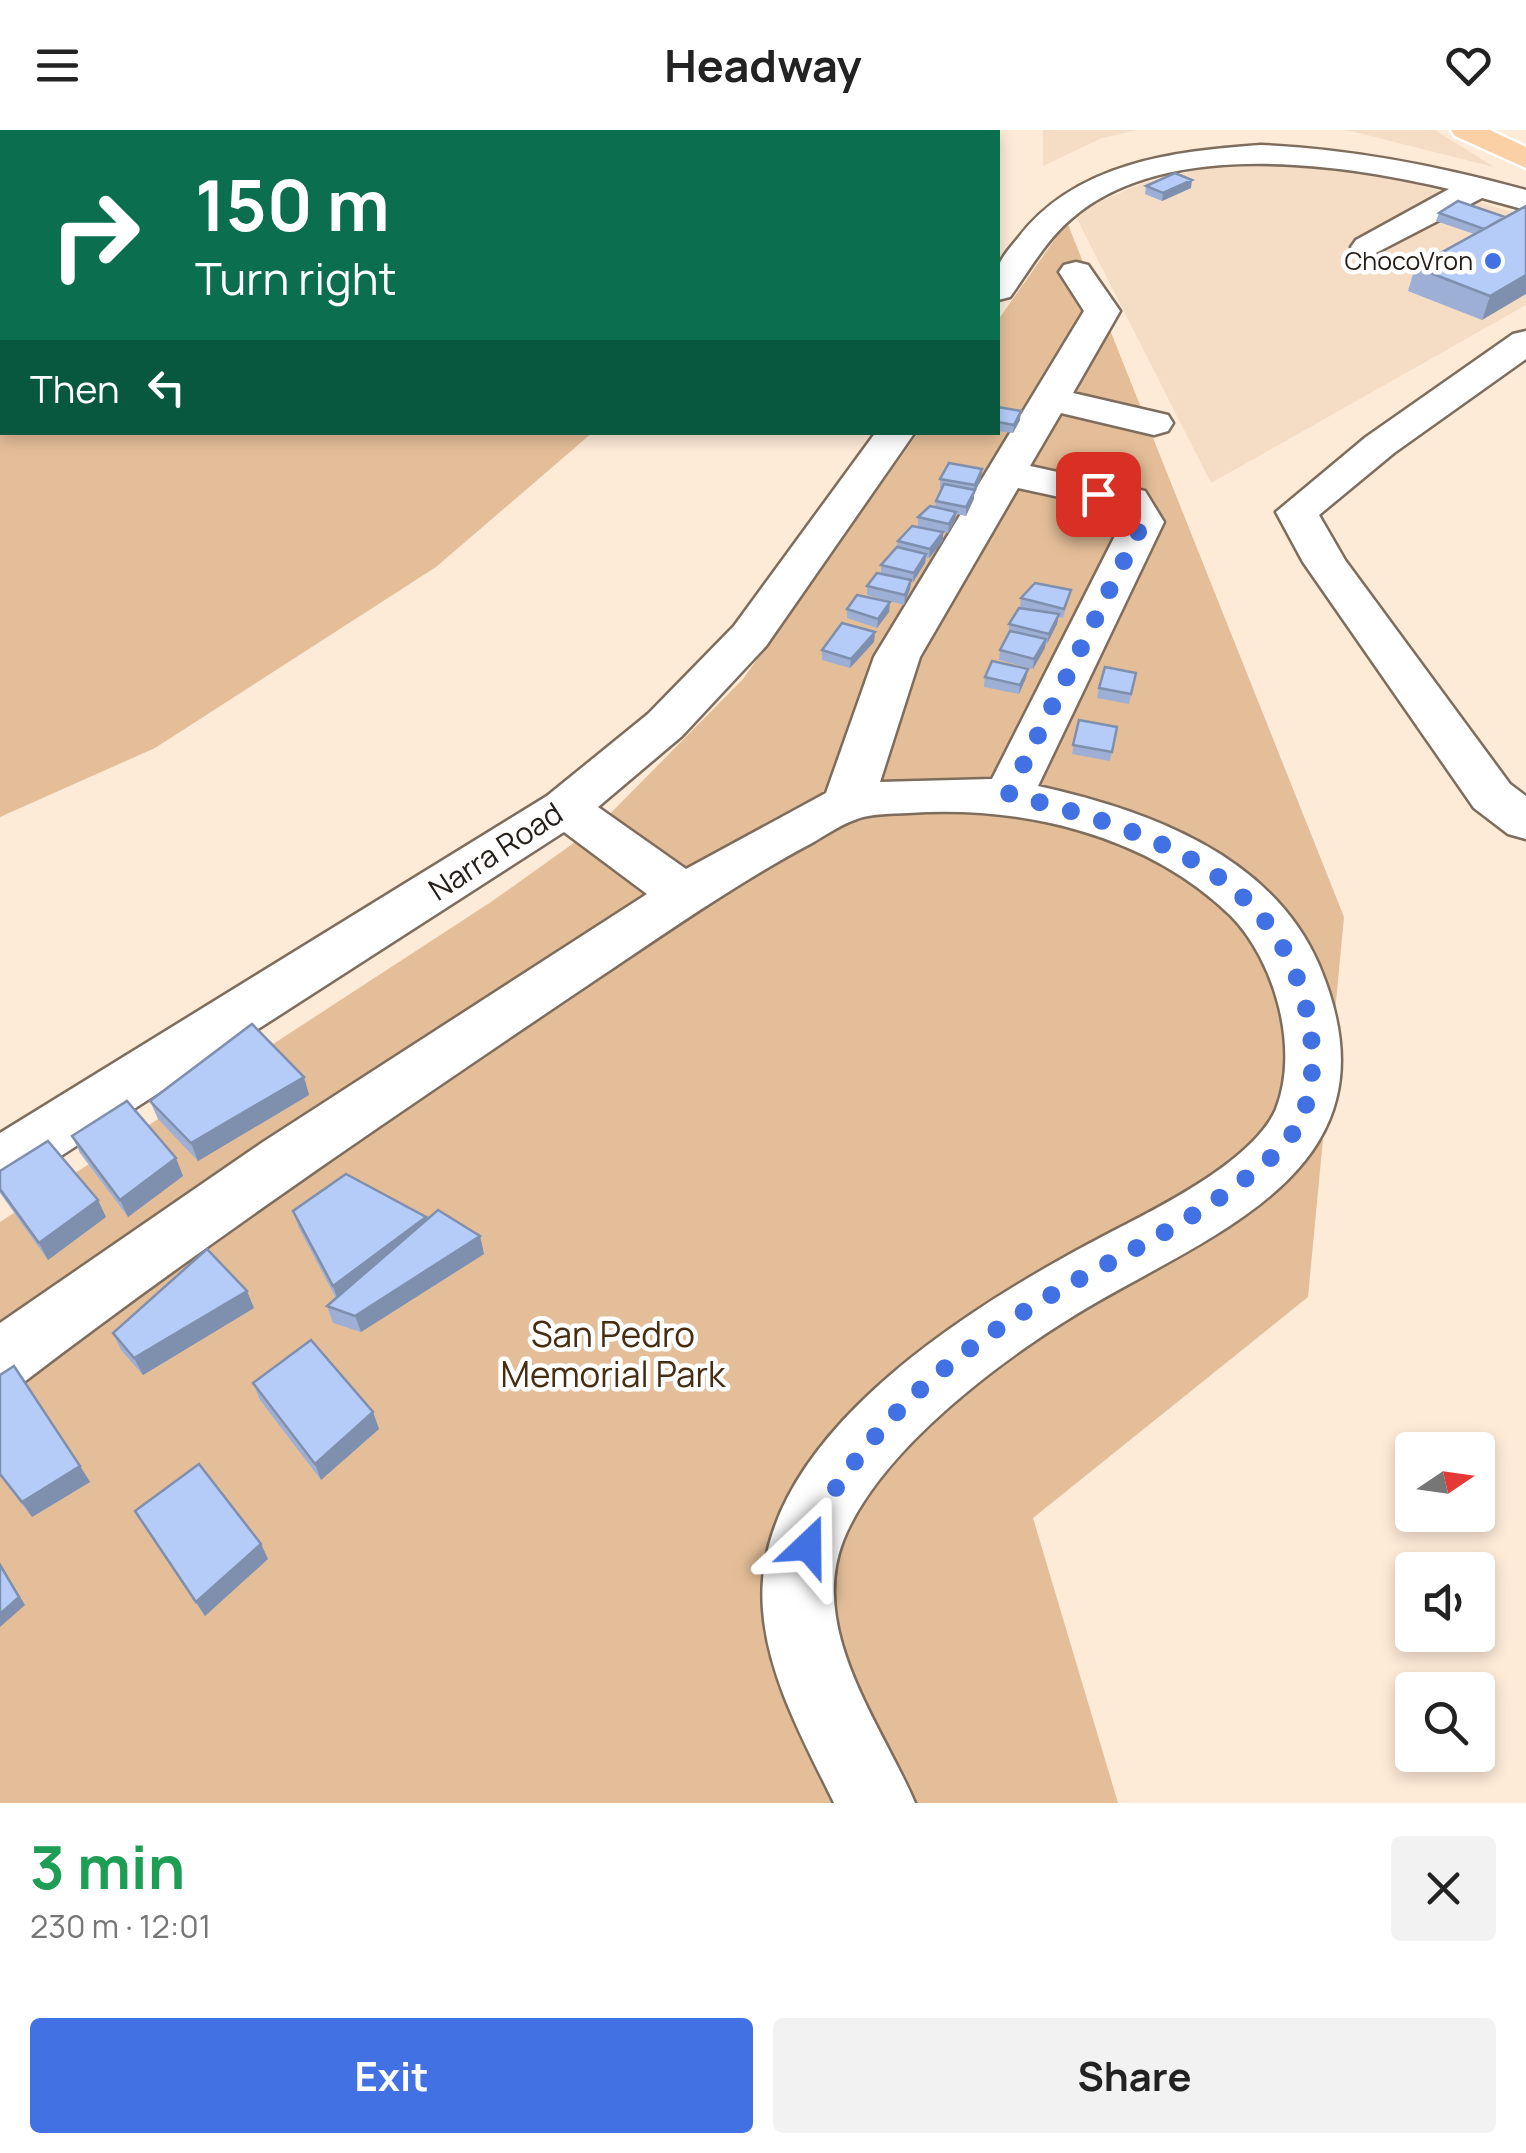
<!DOCTYPE html>
<html lang="en">
<head>
<meta charset="utf-8">
<style>
  :root { --surface:#fff; --page:#f2f2f2; --text:#222; --muted:#767676; --accent:#4171e2 }
  body { margin:0; font-family:Manrope,sans-serif; background:var(--page); color:var(--text); height:100vh; display:flex; flex-direction:column; font-size:38px; white-space:nowrap }
  * { box-sizing:border-box; margin:0 }
  p { font-size:32px; color:var(--muted) }
  .icon { flex:none; width:55px; height:55px; fill:none; stroke:currentColor; stroke-width:2; stroke-linecap:round; stroke-linejoin:round }
  .map { position:relative; height:1673px; overflow:hidden }
  .sheet { display:flex; flex-direction:column; background:var(--surface); flex:1 }
  .sheet>* { flex:none }
  .guide { position:absolute; left:0px; top:0px; width:1000px; height:305px; box-shadow:0 5px 15px #0003; background:#0b6e4f; color:#fff; overflow:hidden }
  .needle { width:65px; rotate:77deg }
  .fabs { position:absolute; left:1395px; top:1302px; display:grid; gap:20px }
  .fabs a { display:grid; place-items:center; width:100px; height:100px; border-radius:10px; background:var(--surface); box-shadow:0 5px 15px #0003; font-size:50px }
  .pin { position:absolute; display:grid; place-items:center; width:85px; height:85px; color:#fff; margin:-42px; border-radius:20px; box-shadow:0 5px 15px #0006 }
  .me { position:absolute; width:110px; margin:-55px; rotate:23deg; stroke-linejoin:round; filter:drop-shadow(0 0 8px #0008) }
  .turn { display:flex; align-items:center; gap:35px; height:210px; padding:0 30px; font-size:45px }
  .turn .icon { width:130px; height:130px; stroke-width:2.5 }
  .turn b { display:block; font-size:70px; line-height:85px }
  .then { display:flex; align-items:center; height:95px; padding:0 30px; background:#0003; gap:20px; font-size:38px }
  .round { display:grid; place-items:center; flex:none; width:105px; height:105px; border-radius:10px; background:var(--page) }
  .head { display:flex; align-items:center; justify-content:space-between; height:170px; padding:0 30px }
  h1 { font-size:60px; font-weight:700; line-height:75px; color:#1e9e55 }
  .action { display:flex; gap:20px; margin-top:auto; padding:20px 30px }
  .action a { flex:1; height:115px; border-radius:10px; background:var(--accent); color:#fff; font-size:40px; font-weight:700; line-height:115px; text-align:center }
  .action a+a { background:var(--page); color:var(--text) }
  header { display:flex; justify-content:space-between; align-items:center; height:130px; padding:0 30px; background:var(--surface); font-size:45px; font-weight:700 }
  .map>svg:first-child { display:block }
  .built { fill:#f5dcc4 }
  .green { fill:#e4be98 }
  .lines { fill:none; stroke-linecap:round; stroke-linejoin:round }
  .minor-casing { stroke:#7e6d5d; stroke-width:5 }
  .major-casing { stroke:#fff; stroke-width:5 }
  .minor { fill:#fff; fill-rule:evenodd }
  .major { fill:#fad0a4; fill-rule:evenodd }
  .wall { fill:#9dafd5 }
  .shaded-wall { fill:#7f8fae }
  .building { fill:#b6ccf8; stroke:#7f8fae; stroke-width:2.5 }
  .route { stroke:#4171e2; stroke-width:18; stroke-dasharray:0 32.4 }
  .poi-dot { fill:#4171e2; stroke:#fff; stroke-width:4 }
  .labels { text-anchor:middle; stroke-width:9; stroke-linejoin:round; paint-order:stroke }
  .far-poi-label { font-size:25px; fill:#251e18; stroke:#fff; text-anchor:end }
  .street-label { font-size:30px; fill:#251e18; stroke:#fff }
  .near-park-label { font-size:35px; fill:#472e12; stroke:#fff }
</style>
</head>
<body>
<header><svg class="icon" aria-label="menu" viewBox="0 0 24 24"><path d="M4 6h16M4 12h16M4 18h16"/></svg>Headway<svg class="icon" aria-label="heart" viewBox="0 0 24 24"><path d="M12 20l-8-8c-3-5 5-10 8-4 3-6 11-1 8 4z"/></svg></header>
<div class="map">
<svg width="1526" height="1673" viewBox="0 0 1526 1673">
  <rect width="100%" height="100%" fill="#fdead7"/>
  <path class="built" d="M1043,0H1137L1102,8L1043,36Z
    M1344,0H1435L1494,37L1355,2Z
    M1306,30L1389,46L1526,86V175L1211,353L1074,83L1143,53L1218,35Z"/>
  <path class="green" d="M0,0H903L2,2V302L592,303L436,437L155,618L0,687Z
    M1067,92L1344,787L1308,1167L1033,1388L1118,1673H0V1092L491,772L599,695L743,549L918,303L998,302V190Z"/>
  <g class="lines">
    <g class="minor-casing">
      <path id="minor" d="M1261,15C1352,19 1439,36 1526,60V80L1482,68L1368,127L1356,124L1351,117L1356,110L1449,59C1340,33 1164,8 1071,89C1046,110 1029,141 1010,167L998,170C998,161 996,149 998,140C999,129 1011,117 1018,108C1075,33 1173,21 1261,15Z
        M1076,132L1088,135L1120,181L1073,263L1168,285L1173,293L1168,301L1154,305L1061,283L1030,336L1145,361L1164,392L1038,656C1147,680 1272,725 1319,835C1404,1036 1224,1097 1085,1179C1003,1228 879,1320 843,1411C808,1501 882,1595 915,1673H834C805,1613 768,1548 763,1480C749,1307 982,1169 1113,1101C1160,1077 1254,1030 1276,979C1300,919 1275,831 1231,786C1147,704 1021,675 908,683C892,684 873,683 857,689C841,694 826,705 812,713C735,754 666,803 594,851C401,981 209,1111 24,1252L0,1261V1193L263,1012L647,764L564,702L22,1051L0,1059V1003L547,666L648,584L734,496L876,302H915L766,516L682,606L598,677L686,739L826,663L874,527L1084,181L1059,142L1064,135ZM1018,358L1115,379L1122,392L992,649L880,652L920,527Z
        M1526,201V229L1394,323L1319,385L1345,430L1510,654L1526,666V709L1508,704L1474,678L1303,432L1276,382L1366,307L1513,204Z"/>
    </g>
    <g class="major-casing">
      <path id="major" d="M1451,0H1490L1526,17V38L1455,6Z"/>
    </g>
    <use href="#minor" class="minor"/>
    <use href="#major" class="major"/>
  </g>
  <path class="wall" d="M1146,56L1191,58L1162,71L1145,64Z
    M1526,76L1482,190L1408,161L1415,137L1474,104L1436,91L1439,83L1505,87Z
    M998,277L1020,290L1013,303L998,301Z
    M981,348L966,386L956,384L955,391L948,403L918,397V387L935,377L936,371L942,358H940V349Z
    M898,411H943L929,428H926L925,433L913,452H911L910,459L904,475L867,465V456L881,444V435L897,417Z
    M1071,460L1063,488L1058,487L1057,494L1033,539L999,530L1000,520L1009,503V494L1031,480L1020,477L1021,468Z
    M890,472L889,482L877,498L847,488V479Z
    M875,502L874,512L850,538L822,530V520Z
    M1136,543L1129,574L1097,568L1099,558Z
    M985,547L1026,548L1019,564L984,557Z
    M1079,590L1117,597L1110,631L1072,624Z
    M304,947L309,965L198,1031L158,989L150,971Z
    M72,1006L183,1046L128,1087L80,1023Z
    M0,1041L106,1087L48,1130L0,1063Z
    M293,1081L427,1089L480,1106L484,1124L361,1202L333,1193L327,1176L336,1168L299,1098Z
    M254,1178L143,1245L121,1220L113,1203Z
    M0,1245L80,1336L90,1352L32,1387L0,1346Z
    M253,1253L373,1282L379,1299L321,1350L260,1270Z
    M135,1381L261,1414L268,1429L205,1486Z"/>
  <path class="shaded-wall" d="M1192,50L1191,58L1162,71L1163,63Z
    M1526,145V164L1482,190L1490,166Z
    M1021,281L1020,290L1013,303L1014,295Z
    M982,339L981,348L974,364V369L966,386V377Z
    M956,382L955,391L948,403L949,394Z
    M943,402V411L929,428L930,419Z
    M926,424L925,433L913,452L914,443Z
    M911,450L910,459L904,475L905,465Z
    M890,472L889,482L877,498L878,489Z
    M1059,484L1057,494L1047,514L1049,504Z
    M875,502L874,512L850,538L851,529Z
    M1046,509L1045,518L1033,539L1034,529Z
    M1028,539L1026,548L1019,564L1020,555Z
    M304,947L309,965L198,1031L191,1013Z
    M176,1028L183,1046L128,1087L120,1070Z
    M98,1070L106,1087L48,1130L39,1113Z
    M426,1087L431,1104L339,1173L333,1156Z
    M480,1106L484,1124L361,1202L355,1186Z
    M247,1161L254,1178L143,1245L134,1228Z
    M373,1282L379,1299L321,1350L315,1334Z
    M80,1336L90,1352L32,1387L22,1372Z
    M261,1414L268,1429L205,1486L196,1472Z
    M0,1433L25,1475L0,1497Z"/>
  <path class="building" d="M1175,43L1192,50L1163,63L1146,56Z
    M1458,71L1505,87L1484,99L1439,83Z
    M1526,76V145L1490,166L1415,137Z
    M998,277L1021,281L1014,295L998,292Z
    M949,333L982,339L975,355L940,349Z
    M944,354L975,360L966,377L936,371Z
    M930,376L956,382L949,394L918,387Z
    M912,396L943,402L930,419L898,411Z
    M897,417L926,424L914,443L881,435Z
    M877,443L911,450L905,465L867,456Z
    M1035,453L1071,460L1064,479L1021,468Z
    M857,465L890,472L878,489L847,479Z
    M1019,478L1059,484L1049,504L1009,494Z
    M842,493L875,502L851,529L822,520Z
    M1010,501L1046,509L1034,529L1000,520Z
    M992,531L1028,539L1020,555L985,547Z
    M1105,537L1136,543L1131,564L1099,558Z
    M1079,590L1117,597L1112,622L1073,615Z
    M252,894L304,947L191,1013L150,971Z
    M127,971L176,1028L120,1070L72,1006Z
    M48,1011L98,1070L39,1113L0,1059V1041Z
    M346,1044L426,1087L333,1156L293,1081Z
    M438,1080L480,1106L355,1186L327,1176Z
    M207,1119L247,1161L134,1228L113,1203Z
    M311,1210L373,1282L315,1334L253,1253Z
    M14,1236L80,1336L22,1372L0,1344V1245Z
    M199,1334L261,1414L196,1472L135,1381Z
    M0,1435L19,1467L0,1484Z"/>
  <g class="lines">
    <path class="route" d="M808,1416C819,1381 837,1354 860,1325C919,1248 999,1193 1083,1147C1136,1118 1184,1094 1233,1058C1260,1037 1292,1016 1304,981C1319,938 1312,890 1297,848C1254,729 1118,693 1009,664L1143,392L1130,370L1098,364"/>
  </g>
  <circle class="poi-dot" cx="1493" cy="131" r="10"/>
  <g class="labels">
    <g class="far-poi-label">
      <text x="1473" y="140">ChocoVron</text>
    </g>
    <g class="street-label">
      <text transform="translate(496 722) rotate(-33)" y="10">Narra Road</text>
    </g>
    <g class="near-park-label">
      <text x="613" y="1217">San Pedro<tspan x="613" dy="40">Memorial Park</tspan></text>
    </g>
  </g>
</svg>
<div class="fabs">
<a><svg class="needle" viewBox="-14 -14 28 28"><path d="M0-13l5 13h-10z" fill="#e53935"/><path d="M0 13l5-13h-10z" fill="#767676"/></svg></a>
<a><svg class="icon" aria-label="sound" viewBox="0 0 24 24"><path d="M4 9h4l5-4v14l-5-4H4zM17 9q2 3 0 6"/></svg></a>
<a><svg class="icon" aria-label="search" viewBox="0 0 24 24"><circle cx="10" cy="10" r="6"/><path d="M15 15l6 6"/></svg></a>
</div>
<div class="pin" style="left:1098px;top:364px;background:#d93025"><svg class="icon" aria-label="arrive" viewBox="0 0 24 24"><path d="M6 21V4h12l-3 4 3 4H6"/></svg></div>
<svg class="me" style="left:808px;top:1416px" viewBox="-20 -20 40 40"><path d="M0-17L14 15 0 8-14 15z" fill="#4171e2" stroke="#fff" stroke-width="4"/></svg>
<div class="guide">
<div class="turn"><svg class="icon" aria-label="right" viewBox="0 0 24 24"><path d="M7 20v-9h11M14 6l5 5-5 5"/></svg><div><b>150 m</b>Turn right</div></div>
<div class="then">Then<svg class="icon" aria-label="left" viewBox="0 0 24 24"><path d="M17 20v-9H6M10 6l-5 5 5 5"/></svg></div>
</div>
</div>
<section class="sheet">
<div class="head"><div><h1>3 min</h1><p>230 m · 12:01</p></div><a class="round"><svg class="icon" aria-label="close" viewBox="0 0 24 24"><path d="M6 6l12 12M18 6L6 18"/></svg></a></div>
<div class="action"><a>Exit</a><a>Share</a></div>
</section>
</body>
</html>
